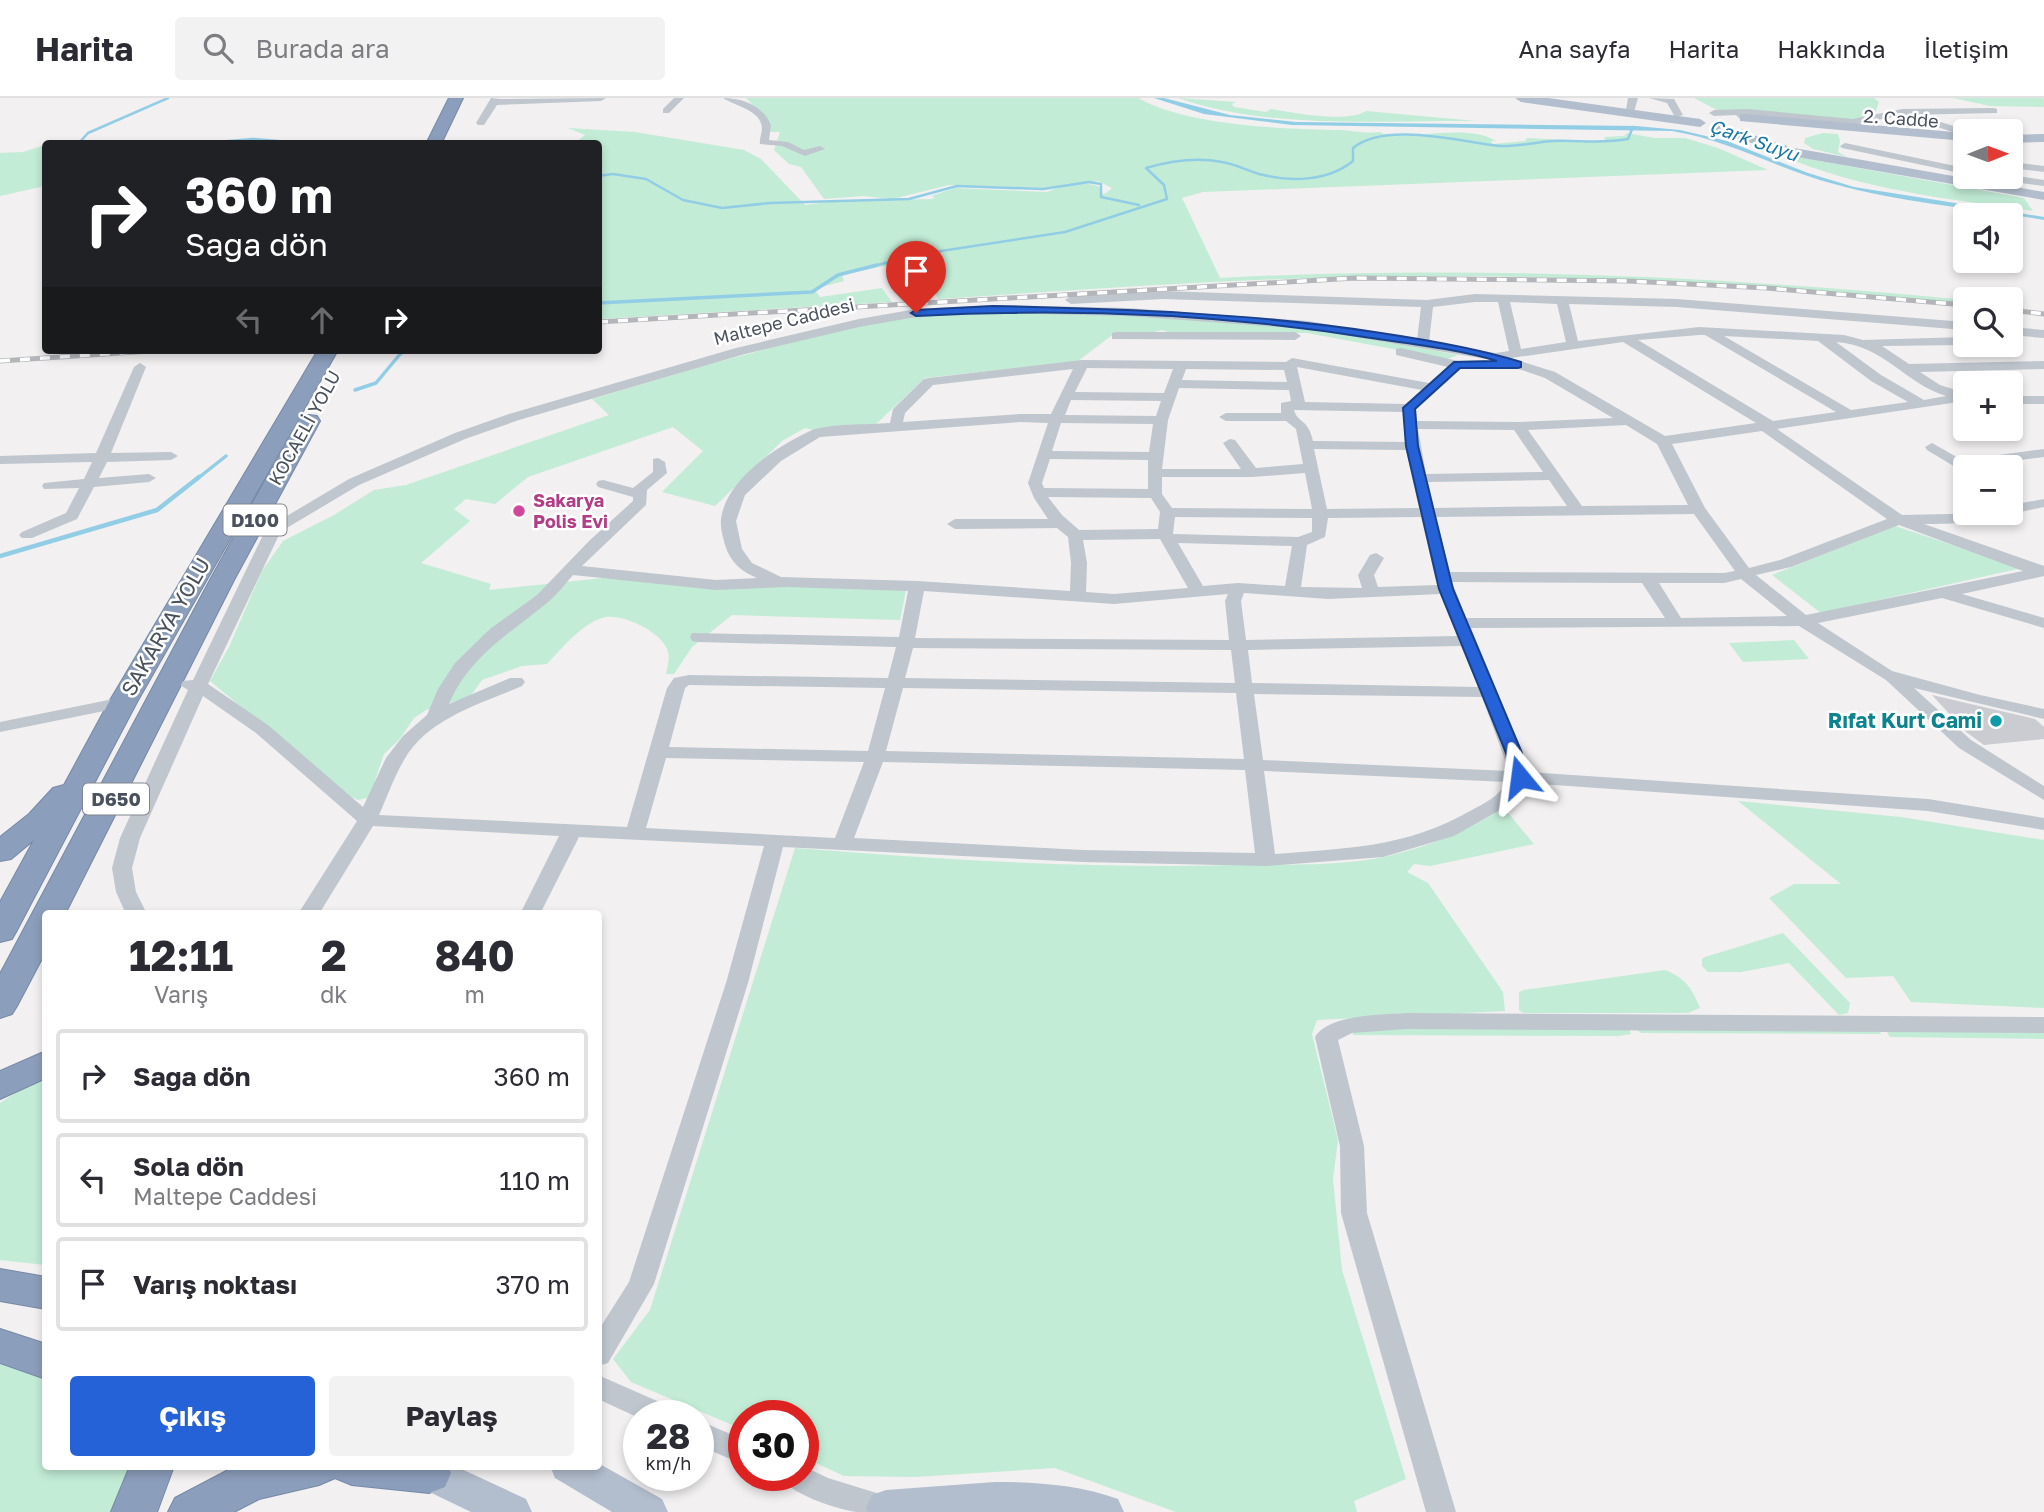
<!DOCTYPE html>
<html lang="tr">
<head>
<meta charset="utf-8">
<style>
  :root { --surface:#fff; --page:#f2f2f3; --text:#2b2b33; --muted:#7c7c81; --line:#e1e1e2; --accent:#2662d7 }
  body { margin:0; font-family:"Golos Text",sans-serif; background:var(--page); color:var(--text); height:100vh; display:flex; flex-direction:column; font-size:26px; white-space:nowrap }
  * { box-sizing:border-box; margin:0 }
  p { font-size:23px; color:var(--muted) }
  .icon { flex:none; width:38px; height:38px; fill:none; stroke:currentColor; stroke-width:2; stroke-linecap:round; stroke-linejoin:round }
  .map { position:relative; flex:1; overflow:hidden }
  .panel { position:absolute; left:42px; top:812px; width:560px; height:560px; display:flex; flex-direction:column; background:var(--surface); border-radius:7px; box-shadow:0 4px 10px #0003 }
  .panel>* { flex:none }
  .banner { position:absolute; left:42px; top:42px; width:560px; height:214px; border-radius:7px; box-shadow:0 4px 10px #0003; background:#202124; color:#fff; overflow:hidden }
  .needle { width:46px; rotate:89deg }
  .fabs { position:absolute; left:1953px; top:21px; display:grid; gap:14px }
  .fabs a { display:grid; place-items:center; width:70px; height:70px; border-radius:7px; background:var(--surface); box-shadow:0 4px 10px #0003; font-size:35px }
  .speed { position:absolute; left:623px; top:1302px; display:flex; gap:14px; font-size:35px; font-weight:700; text-align:center }
  .speed>* { display:grid; place-content:center; width:91px; height:91px; border-radius:50%; background:var(--surface); box-shadow:0 4px 10px #0003; line-height:1 }
  .speed small { font-size:18px; font-weight:400 }
  .speed .limit { border:10px solid #d22; background:#fff; color:#111 }
  .pin { position:absolute; display:grid; place-items:center; width:60px; height:60px; color:#fff; margin:-72px -30px; border-radius:50% 50% 50% 0; rotate:-45deg; box-shadow:0 0 7px #0007 }
  .pin .icon { rotate:45deg }
  .me { position:absolute; width:77px; margin:-38px; rotate:344deg; stroke-linejoin:round; filter:drop-shadow(0 0 5px #0008) }
  .turn { display:flex; align-items:center; gap:24px; height:147px; padding:0 28px; font-size:32px }
  .turn .icon { width:91px; height:91px; stroke-width:2.5 }
  .turn b { display:block; font-size:49px; line-height:60px }
  .lanes { display:flex; align-items:center; height:66px; padding:0 28px; background:#0003; justify-content:center; gap:35px; direction:ltr }
  .lanes .off { opacity:.35 }
  .eta { display:flex; justify-content:space-evenly; align-items:center; height:119px; text-align:center }
  .eta b { font-size:42px; font-weight:700; line-height:49px }
  .action { display:flex; gap:14px; margin-top:auto; padding:14px 28px }
  .action a { flex:1; height:80px; border-radius:7px; background:var(--accent); color:#fff; font-size:28px; font-weight:700; line-height:80px; text-align:center }
  .action a+a { background:var(--page); color:var(--text) }
  ul { padding:0; list-style:none }
  li { display:flex; align-items:center; gap:21px; height:94px; margin:0 14px 10px; padding:0 14px; border:4px solid var(--line); border-radius:7px }
  li div { flex:1 }
  li b { display:block; font-size:26px }
  li em { font-style:normal }
  header { display:flex; align-items:center; gap:42px; box-sizing:border-box; height:98px; padding:0 35px; background:var(--surface); border-bottom:2px solid var(--line) }
  header strong { font-size:33px }
  nav { display:flex; gap:38px; margin-inline-start:auto; font-size:24px }
  .search { width:490px; height:63px; background:var(--page); display:flex; align-items:center; gap:18px; box-sizing:border-box; padding:0 24px; border-radius:7px; color:var(--muted); font-size:26px }
  .map>svg:first-child { display:block }
  .green { fill:#c2ecd6 }
  .water { fill:#92cde6 }
  .lines { fill:none; stroke-linecap:round; stroke-linejoin:round }
  .stream-far2 { stroke:#92cde6; stroke-width:2.5 }
  .stream-far1 { stroke:#92cde6; stroke-width:3.5 }
  .stream { stroke:#92cde6; stroke-width:4.5 }
  .building { fill:#caccd2 }
  .highway-casing { stroke:#7689a7; stroke-width:2 }
  .minor { fill:#bfc6ce; fill-rule:evenodd }
  .major { fill:#b2bdcd; fill-rule:evenodd }
  .highway { fill:#8b9ebb; fill-rule:evenodd }
  .rail-casing { stroke:#b3b5ba; stroke-width:5 }
  .rail { stroke:#fff; stroke-width:3.5; stroke-dasharray:10; stroke-linecap:butt }
  .route { fill:#2662d7; stroke:#19408c; stroke-width:2 }
  .hotel-dot { fill:#d1479c; stroke:#fff; stroke-width:2.5 }
  .culture-dot { fill:#0f9aa8; stroke:#fff; stroke-width:2.5 }
  .labels { text-anchor:middle; stroke-width:5; stroke-linejoin:round; paint-order:stroke }
  .far-street-label { font-size:18px; fill:#49515c; stroke:#fff }
  .far-hotel-label { font-size:18px; font-weight:bold; fill:#b23c85; stroke:#fff; text-anchor:start }
  .far-water-label { font-size:19px; font-style:italic; fill:#1677a2; stroke:#fff }
  .shield { fill:#fff; stroke:#80858d; stroke-width:2 }
  .shield-label { font-size:19px; font-weight:bold; fill:#49515c }
  .street-label { font-size:21px; fill:#49515c; stroke:#fff }
  .culture-label { font-size:21px; font-weight:bold; fill:#0d838f; stroke:#fff; text-anchor:end }
</style>
</head>
<body>
<header>
<strong>Harita</strong>
<div class="search"><svg class="icon" aria-label="search" viewBox="0 0 24 24"><circle cx="10" cy="10" r="6"/><path d="M15 15l6 6"/></svg>Burada ara</div>
<nav><a>Ana sayfa</a><a>Harita</a><a>Hakkında</a><a>İletişim</a></nav>
</header>
<div class="map">
<svg width="2044" height="1414" viewBox="0 0 2044 1414">
  <rect width="100%" height="100%" fill="#f2f0f0"/>
  <path class="green" d="M746,0H1138C1188,28 1283,31 1341,32C1354,33 1366,36 1379,34C1382,35 1389,38 1392,38C1422,39 1469,27 1496,43H1491L1493,46L1525,43L1527,40L1604,44L1605,39L1624,38L1627,35L1654,40H1685L1718,50L1768,72L1203,94L1182,100L1220,180C1468,167 1718,178 1965,202V206C1793,189 1622,179 1449,178C1278,177 1108,190 938,201L935,195L910,196L889,167L842,177L844,183L814,191L820,199L882,190L892,204L599,221L598,46L575,45L585,37L568,30L635,34L744,52L761,61L805,107L836,103L932,101L935,99L931,98L955,90L1047,94C1062,87 1085,82 1100,89V97L1106,95L1112,90L1098,83L1044,90L949,87L892,101L863,98L824,101L801,69L789,66L774,52L780,34H770L769,24Z
    M1178,0L1236,4L1232,6L1234,9L1266,14L1271,11C1294,15 1347,25 1366,13L1476,23C1381,22 1269,32 1178,0Z
    M1694,0H1874L1879,4L1874,18L1854,22L1717,12Z
    M1953,0H2041L2044,1V9L1990,8Z
    M1823,35L1838,36L1840,43L1838,54L1847,59L1813,51L1804,45L1805,40Z
    M45,47V88L0,98V55L23,54Z
    M1763,50L1803,60L2024,100L2033,113C1935,99 1854,91 1763,50Z
    M1070,213L1309,229L1458,257L1447,261L1307,235H1172L1161,232L1147,236L1115,235L1078,263L925,280L876,326L813,332L805,330L782,343L715,408L662,394L703,353L673,329L528,379L495,406L466,401L454,411L470,423L421,465L491,486L489,492L603,480L906,492L900,522L732,517L692,549L674,576H666C667,570 670,560 668,554C664,535 624,516 606,519C584,523 561,551 547,566L522,568L482,582L467,603H456L426,612L414,620L399,642L384,656L375,682L380,687L375,698L358,702L346,696L210,583L229,549L262,473L283,443L334,417L374,392L406,387L609,317L592,301L707,267L842,231L942,214Z
    M1895,428L2022,470L1821,515L1772,477Z
    M1794,542L1809,561L1743,564L1729,545Z
    M1738,703L1901,719L2044,742V910L1911,904L1893,878L1846,880L1769,800L1794,786H1841Z
    M1504,710L1534,746L1430,768L1414,766L1407,774L1428,785L1503,894L1505,913L1317,922L1312,936L1338,1042L1333,1081L1342,1172L1406,1381L1354,1403L1357,1414H1176L1055,1370L915,1379L844,1378L803,1359V1318H744V1332L631,1284L613,1261L650,1212L795,750C943,762 1091,771 1240,767C1289,766 1339,769 1388,758C1430,748 1468,733 1504,710Z
    M1783,835L1850,905L1848,915L1839,917L1789,865L1741,874H1708L1702,868V861L1705,859Z
    M1665,872C1685,880 1692,890 1700,910L1688,915H1523L1519,912V894L1524,892Z
    M1628,927L1631,936L1618,938L1353,937V931Z
    M1636,931L1879,933L1881,936L1641,935Z
    M1885,931L2044,933V941L1890,939Z
    M45,976V1167L0,1162V1005Z
    M0,1266L45,1281L46,1368L129,1369L128,1396L116,1414H0Z"/>
  <path class="water" d="M1154,0H1164L1230,17L1296,24L1636,28L1680,32L1727,43L1808,75L1854,89L2044,119V122C1974,110 1902,105 1834,86C1778,71 1729,42 1672,33L1292,27L1204,16Z"/>
  <g class="lines">
    <path class="stream-far2" d="M78,46L88,35L168,0
      M193,46L253,41L314,46
      M598,78L613,76L646,81L683,102L722,110L770,105L909,101L957,88L1043,91L1089,84L1101,86V99L1139,107
      M870,169L915,157L1065,134L1167,101L1164,87L1146,70C1170,63 1197,59 1222,64C1235,66 1246,72 1259,76C1290,84 1327,84 1353,63V50C1385,23 1462,44 1500,48C1517,49 1536,44 1553,43C1579,42 1603,46 1628,41L1633,29"/>
    <path class="stream-far1" d="M598,205L812,194L838,177L877,167
      M355,292L376,285L401,255L410,252
      M197,381L226,358"/>
    <path class="stream" d="M0,458L157,412L199,379"/>
  </g>
  <path class="building" d="M1932,597L2035,621L2044,629V641L1984,647L1966,634Z"/>
  <g class="lines">
    <g class="highway-casing">
      <path id="highway" d="M449,0H463L441,46H426Z
        M318,252H338L137,604L16,834L12,841L0,844V804L34,742L11,761L0,763V739L29,716L53,690L64,687L109,604Z
        M309,317L317,318L320,323L234,482L65,816H46V853L17,908L12,916L0,920V876L210,482L298,323L301,318Z
        M46,953V980L0,1001V973Z
        M0,1171L46,1179V1211L0,1203Z
        M0,1231L46,1246V1281L0,1265Z
        M130,1368H174L157,1414H111Z
        M448,1368L451,1375L445,1389L429,1395L352,1387L335,1380L319,1387L259,1401L234,1414H168L175,1400L236,1368Z"/>
    </g>
    <path class="minor" d="M491,0L500,1L606,0L601,3L497,7L484,27H478L476,25Z
      M674,0H684L669,15H663V11Z
      M723,0C743,0 763,8 771,27L769,42L788,44L804,52L820,48L825,51L805,58L782,48L760,46C759,41 762,36 762,30C761,12 735,8 723,0Z
      M1628,0H1638L1634,14L1626,12Z
      M1649,0L1674,1L1683,17L1675,19L1667,5Z
      M1994,10L1997,11V15L1902,17L1853,27L1749,17L1740,21L1736,17L1714,18L1709,15L1714,12L1747,11L1853,21L1902,11Z
      M1919,17L1922,18L1969,33H1965V38L1916,22V18Z
      M1845,45L1965,70V76L1842,50L1840,48Z
      M2011,64L2044,68V74L2011,70Z
      M2011,77L2044,82V88L1999,82L1994,79Z
      M1163,193L1427,202L1475,196L1677,201L1965,224V232L1677,209L1569,206L1578,243L1699,229L1844,237L1863,242L1965,239V247L1882,248L1909,266L2044,263V271L1920,274L1940,287L1965,295V303L1777,331L1902,417L1997,415C1986,426 1941,426 1924,426L2044,468V478L1962,496L2044,520V530L1942,500L1818,525L1892,573L1980,597L2044,611V621L1914,590L1971,642L2044,688V702L1959,650L1886,582L1799,528L1471,530L1523,655L1528,674L1928,701L2044,720V732L1928,713L1526,685L1513,705L1454,738L1383,759L1266,768L1083,764L783,749L748,885L654,1186L608,1265L598,1268V1233L629,1184L726,885L764,748L579,739L540,816H520L559,738L373,728L319,816H298L357,723L256,635L203,598L140,740L132,770L136,794L147,816H126L116,794L112,770L120,740L188,592L180,587L183,583L193,582L263,437L275,425L349,381L455,335L509,316L736,250L859,221L916,211L993,207L1127,210L1308,223L1417,242L1421,209L1163,201L1071,206L1065,202L1071,198ZM1475,204H1498L1509,253L1495,255L1429,244L1433,209ZM1510,204L1557,206L1566,244L1521,251ZM993,215L1127,218L1308,231L1492,262L1545,280L1613,320L1518,324L1417,323L1416,311L1461,271L1485,270L1491,266L1485,262L1458,263L1401,250L1396,251V257L1448,269L1429,285L1292,260L1286,264L1082,262L929,280L924,281L893,311L890,325C868,327 828,325 810,333C776,349 726,381 721,421C720,430 723,439 725,447C730,464 742,474 757,480L716,482L582,468L646,407L647,392L667,375L665,364L658,360L653,361V374L633,390L603,382L598,383L596,386L598,389L633,399V403L589,443L537,497L490,531L455,565L438,591L427,617L403,638L386,660L363,709L268,627L208,586L278,439L285,431L359,387L465,341L519,322L745,256L859,229L916,219ZM1699,237H1705L1836,314L1773,323L1638,242ZM1724,238L1818,243L1871,283L1908,304L1851,312ZM1623,244L1756,325L1665,338L1555,274L1511,260ZM1836,244C1884,247 1904,285 1946,298L1924,302L1881,277ZM1297,269L1422,292L1406,306L1305,304ZM1087,270L1173,271L1164,295L1075,294ZM1073,271L1051,316H1020L903,324L905,315L933,287ZM1186,271L1284,272L1287,284L1182,282ZM1179,290L1289,292L1291,303L1281,305V315H1226L1219,319L1226,323H1286L1296,331L1303,366L1256,370L1235,342L1230,341L1223,345L1241,371H1162L1168,322ZM1071,302L1161,303L1156,318L1065,317ZM1294,312L1403,314L1405,344L1313,343C1308,320 1298,326 1294,312ZM1020,324L1048,325L1028,385L1034,400L1048,421H955L947,426L955,431L1057,430L1068,439L1071,465L1070,493L917,483L781,479L752,465L742,451L736,423L745,397L781,363L820,339ZM1061,325L1153,326L1149,354L1052,353ZM1626,327L1657,346L1688,407L1582,408L1528,332ZM1418,331L1514,332L1543,374L1426,376ZM1762,333L1887,421L1780,462L1749,470L1705,410L1672,346ZM1314,351L1406,352L1419,410L1327,411ZM1050,361L1148,362V391L1044,390L1042,385ZM1305,375L1312,411L1172,410L1162,396V379H1252ZM1549,382L1567,408L1434,410L1428,384ZM1048,399L1151,400L1160,414L1158,431L1079,432L1062,417ZM1694,416L1735,473L1724,475L1450,474L1436,419ZM1175,419L1312,420V434L1298,439L1173,436ZM1421,419L1437,487L1378,489L1374,477L1384,460L1376,455L1370,457L1358,477L1362,490L1301,489L1307,447L1325,439L1328,420ZM1899,427L2023,473L1806,517L1756,477L1791,469ZM1160,441L1188,490L1114,496L1086,494L1087,465L1083,442ZM1178,445L1292,448L1285,488L1238,485L1203,488ZM573,477L716,492L787,489L908,493L899,539L692,535L690,539L692,543L698,544L896,549L888,580L689,577L674,580L667,590L627,729L379,717C387,699 394,679 404,662C428,620 481,606 522,588L525,584L522,580H510L449,606C469,559 509,536 547,505C557,497 565,486 573,477ZM1741,481L1787,518L1681,520L1659,485H1724ZM1452,484L1642,485L1665,520H1466ZM924,493L1114,506L1228,496L1225,503L1229,542L915,540ZM1244,495L1328,501L1440,496L1457,538L1246,542L1241,503ZM1461,548L1478,589L1252,585L1248,552ZM913,550L1231,552L1235,585L905,580ZM689,587L885,590L868,653L669,649L685,590ZM903,590L1236,595L1244,661L886,653ZM1254,596L1482,599L1509,673L1263,662ZM666,660L864,664L835,740L646,730ZM883,664L1245,672L1255,755L1083,752L854,740ZM1264,673L1507,684C1498,699 1485,705 1470,713C1405,750 1347,750 1275,756Z
      M2011,229L2044,232V240L2011,237Z
      M1116,234H1295L1301,238L1295,242L1112,241V235Z
      M140,265L146,269L111,355L171,354L178,358L171,362L107,364L99,380L149,376L156,380L149,384L94,389L77,421L32,440H22L19,437L22,434L66,415L79,390L44,391L42,388L44,385L84,381L92,364L0,366V358L96,355L134,269Z
      M2011,298H2044V306H2011Z
      M1932,345L1962,362L2044,351V359L1965,369V375L1927,352L1925,349Z
      M2044,401V409L2011,416L2008,415H2011V407Z
      M123,599L132,604L129,608L0,634V624Z
      M1406,915L2044,919V935L1406,931L1352,935L1338,942L1364,1048L1367,1115L1456,1414H1426L1341,1115L1340,1048L1315,939C1329,916 1382,917 1406,915Z
      M598,1277L673,1310L677,1318L639,1320L598,1301Z
      M698,1322L744,1342V1367L698,1347Z
      M803,1368L828,1380L896,1401L900,1414C886,1414 870,1414 856,1414C836,1411 787,1395 779,1377H803Z"/>
    <path class="major" d="M1515,0H1548L1700,21L1706,25L1700,29L1521,4Z
      M1745,16L1965,35V43L1740,23V17Z
      M1717,25L1794,50L2044,94V102L1791,58L1712,32L1710,29Z
      M2044,36V44L2011,45V37Z
      M598,1365L662,1401L668,1414H612L555,1380L550,1368H598Z
      M412,1368H455L526,1401L532,1414H471L415,1387L409,1375Z
      M995,1384C1037,1384 1079,1387 1118,1401L1124,1414H868L866,1410L872,1397L886,1392Z"/>
    <use href="#highway" class="highway"/>
    <g class="rail-casing">
      <path id="rail" d="M2011,212L2044,216
        M598,224L1355,180L1629,183L1767,190L1965,207
        M0,263L165,252"/>
    </g>
    <use href="#rail" class="rail"/>
  </g>
  <path class="route" d="M993,208C1123,211 1253,215 1381,235C1428,242 1476,250 1521,264V269L1518,270H1460L1415,311L1418,348L1453,491L1522,655L1527,679L1525,682L1520,684L1512,679L1506,655L1439,491L1406,348L1403,310L1454,264L1497,263C1457,251 1412,246 1371,240C1223,216 1065,210 916,218L911,215L916,212Z"/>
  <circle class="hotel-dot" cx="519" cy="413" r="7"/>
  <circle class="culture-dot" cx="1996" cy="623" r="7"/>
  <g class="labels">
    <g class="far-street-label">
      <text transform="translate(1901 21) rotate(4)" y="6">2. Cadde</text>
      <text transform="translate(784 224) rotate(-14)" y="6">Maltepe Caddesi</text>
      <text transform="translate(305 330) rotate(-61)" y="6">KOCAELİ YOLU</text>
    </g>
    <g class="far-hotel-label">
      <text x="533" y="409">Sakarya<tspan x="533" dy="21">Polis Evi</tspan></text>
    </g>
    <g class="far-water-label">
      <text transform="translate(1754 42) rotate(19)" y="7">Çark Suyu</text>
    </g>
    <g class="shield">
      <rect x="223.5" y="406.5" width="63" height="31" rx="5"/>
      <rect x="83" y="685.5" width="66" height="31" rx="5"/>
    </g>
    <g class="shield-label">
      <text x="255" y="429">D100</text>
      <text x="116" y="708">D650</text>
    </g>
    <g class="street-label">
      <text transform="translate(166 529) rotate(-60)" y="7">SAKARYA YOLU</text>
    </g>
    <g class="culture-label">
      <text x="1982" y="630">Rıfat Kurt Cami</text>
    </g>
  </g>
</svg>
<div class="fabs">
<a><svg class="needle" viewBox="-14 -14 28 28"><path d="M0-13l5 13h-10z" fill="#e53935"/><path d="M0 13l5-13h-10z" fill="#7c7c81"/></svg></a>
<a><svg class="icon" aria-label="sound" viewBox="0 0 24 24"><path d="M4 9h4l5-4v14l-5-4H4zM17 9q2 3 0 6"/></svg></a>
<a><svg class="icon" aria-label="search" viewBox="0 0 24 24"><circle cx="10" cy="10" r="6"/><path d="M15 15l6 6"/></svg></a>
<a>+</a>
<a>−</a>
</div>
<div class="speed"><div>28<small>km/h</small></div><div class="limit">30</div></div>
<div class="pin" style="left:916px;top:215px;background:#d93025"><svg class="icon" aria-label="arrive" viewBox="0 0 24 24"><path d="M6 21V4h12l-3 4 3 4H6"/></svg></div>
<svg class="me" style="left:1520px;top:679px" viewBox="-20 -20 40 40"><path d="M0-17L14 15 0 8-14 15z" fill="#2662d7" stroke="#fff" stroke-width="4"/></svg>
<div class="banner">
<div class="turn"><svg class="icon" aria-label="right" viewBox="0 0 24 24"><path d="M7 20v-9h11M14 6l5 5-5 5"/></svg><div><b>360 m</b>Sağa dön</div></div>
<div class="lanes"><svg class="icon off" aria-label="left" viewBox="0 0 24 24"><path d="M17 20v-9H6M10 6l-5 5 5 5"/></svg><svg class="icon off" aria-label="ahead" viewBox="0 0 24 24"><path d="M12 20V5M6 11l6-6 6 6"/></svg><svg class="icon" aria-label="right" viewBox="0 0 24 24"><path d="M7 20v-9h11M14 6l5 5-5 5"/></svg></div>
</div>
<section class="panel">
<div class="eta">
<div><b>12:11</b><p>Varış</p></div>
<div><b>2</b><p>dk</p></div>
<div><b>840</b><p>m</p></div>
</div>
<ul>
<li><svg class="icon" aria-label="right" viewBox="0 0 24 24"><path d="M7 20v-9h11M14 6l5 5-5 5"/></svg><div><b>Sağa dön</b></div><em>360 m</em></li>
<li><svg class="icon" aria-label="left" viewBox="0 0 24 24"><path d="M17 20v-9H6M10 6l-5 5 5 5"/></svg><div><b>Sola dön</b><p>Maltepe Caddesi</p></div><em>110 m</em></li>
<li><svg class="icon" aria-label="arrive" viewBox="0 0 24 24"><path d="M6 21V4h12l-3 4 3 4H6"/></svg><div><b>Varış noktası</b></div><em>370 m</em></li>
</ul>
<div class="action"><a>Çıkış</a><a>Paylaş</a></div>
</section>
</div>
</body>
</html>
